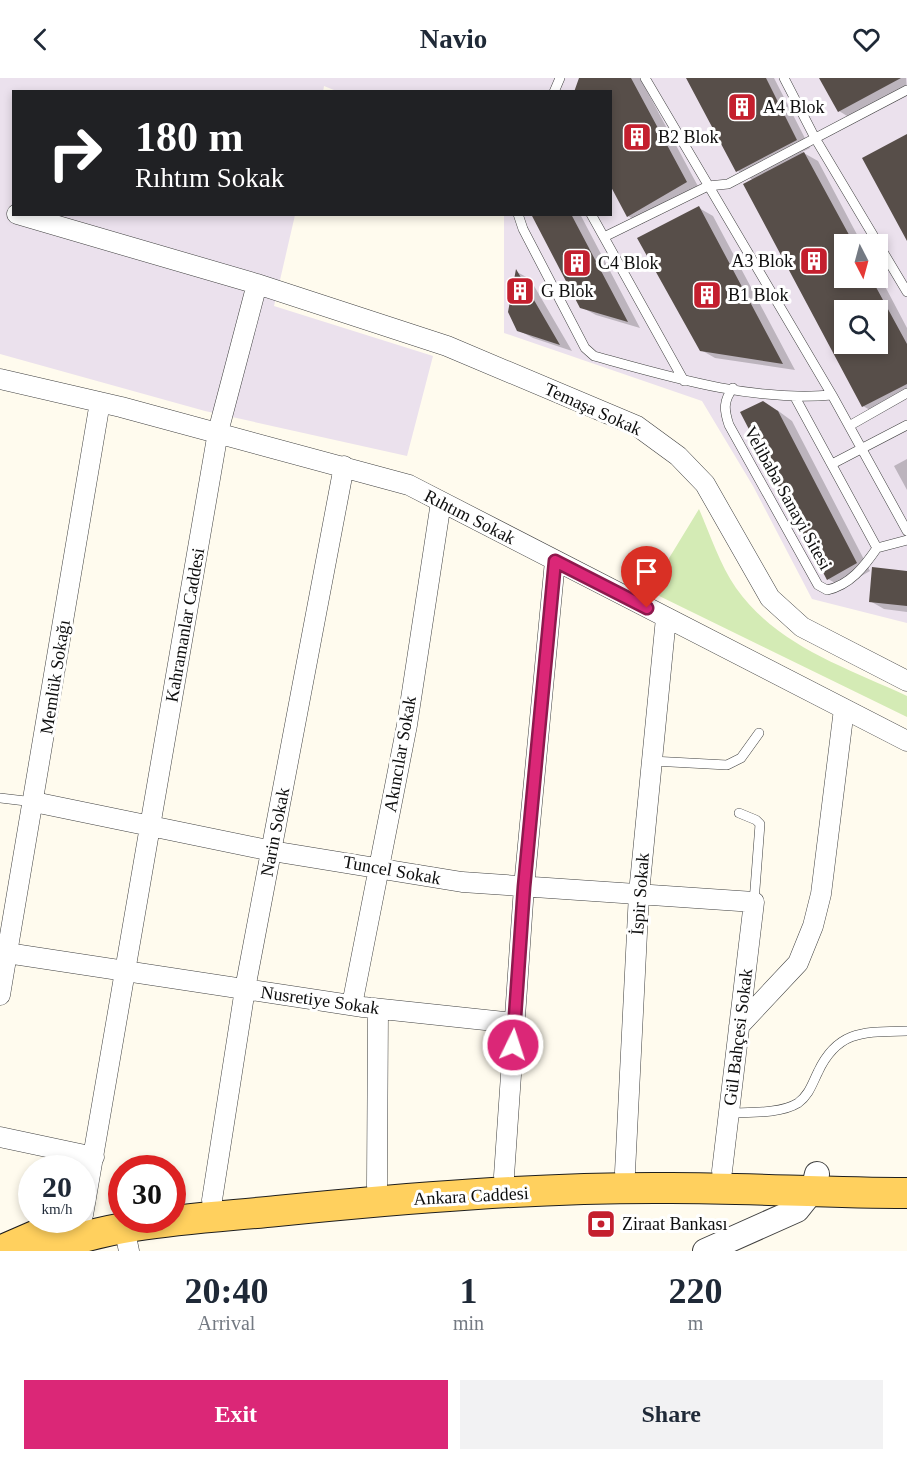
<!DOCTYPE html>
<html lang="en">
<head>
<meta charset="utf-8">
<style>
  :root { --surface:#fff; --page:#f2f2f3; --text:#1f2937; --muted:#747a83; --accent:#db2777 }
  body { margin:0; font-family:"Times New Roman",serif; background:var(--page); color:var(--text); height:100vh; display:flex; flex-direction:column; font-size:22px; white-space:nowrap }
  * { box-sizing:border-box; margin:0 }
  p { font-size:20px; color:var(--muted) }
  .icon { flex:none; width:33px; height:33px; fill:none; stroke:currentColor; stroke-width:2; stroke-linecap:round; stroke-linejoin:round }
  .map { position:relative; height:1173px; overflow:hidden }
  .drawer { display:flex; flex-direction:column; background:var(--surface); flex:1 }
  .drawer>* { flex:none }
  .banner { position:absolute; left:12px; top:12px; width:600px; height:126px; border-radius:0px; box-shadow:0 3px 9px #0003; background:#202124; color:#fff; overflow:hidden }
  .needle { width:39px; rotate:174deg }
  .controls { position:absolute; left:834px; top:156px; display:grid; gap:12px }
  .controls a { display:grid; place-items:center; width:54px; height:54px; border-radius:0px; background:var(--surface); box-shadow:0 3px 9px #0003; font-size:30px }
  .speed { position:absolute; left:18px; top:1077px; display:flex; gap:12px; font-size:30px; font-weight:700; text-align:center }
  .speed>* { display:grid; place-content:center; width:78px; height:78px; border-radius:50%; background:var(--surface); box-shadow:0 3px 9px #0003; line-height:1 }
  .speed small { font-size:15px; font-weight:400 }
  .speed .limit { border:9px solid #d22; background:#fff; color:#111 }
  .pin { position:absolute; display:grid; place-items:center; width:51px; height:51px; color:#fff; margin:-62px -26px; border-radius:50% 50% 50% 0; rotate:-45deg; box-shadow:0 0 6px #0007 }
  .pin .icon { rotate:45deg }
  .me { position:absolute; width:66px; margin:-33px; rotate:4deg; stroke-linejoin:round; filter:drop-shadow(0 0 4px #0008) }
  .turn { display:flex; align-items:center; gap:21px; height:126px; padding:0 24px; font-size:27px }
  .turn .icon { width:78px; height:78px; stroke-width:2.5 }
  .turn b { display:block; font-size:42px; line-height:51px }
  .eta { display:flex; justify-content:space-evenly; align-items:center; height:102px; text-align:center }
  .eta b { font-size:36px; font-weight:700; line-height:42px }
  .primary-button { display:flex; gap:12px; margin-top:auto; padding:12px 24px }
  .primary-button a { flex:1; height:69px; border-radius:0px; background:var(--accent); color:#fff; font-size:24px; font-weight:700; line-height:69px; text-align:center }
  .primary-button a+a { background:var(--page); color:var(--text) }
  header { display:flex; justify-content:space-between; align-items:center; height:78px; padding:0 24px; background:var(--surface); font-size:27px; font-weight:700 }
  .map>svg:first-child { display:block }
  .industrial { fill:#ebe1ed; fill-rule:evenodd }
  .green { fill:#d4ebb5 }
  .shadow { fill:#0003; fill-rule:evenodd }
  .building { fill:#574e49; fill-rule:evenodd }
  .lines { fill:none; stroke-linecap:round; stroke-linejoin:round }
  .service-casing { stroke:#404040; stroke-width:10 }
  .minor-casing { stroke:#404040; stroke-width:21 }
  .tertiary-casing { stroke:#404040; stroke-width:26 }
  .primary-casing { stroke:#1e1e1e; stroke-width:32 }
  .service { stroke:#fff; stroke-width:9 }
  .minor { stroke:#fff; stroke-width:20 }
  .tertiary { stroke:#fff; stroke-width:24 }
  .primary { stroke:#ffd05e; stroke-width:30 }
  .route-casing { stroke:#8e194d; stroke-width:15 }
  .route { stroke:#db2777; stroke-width:10 }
  .labels { text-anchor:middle; stroke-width:6; stroke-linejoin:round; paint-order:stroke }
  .poi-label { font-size:18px; fill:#0d0d0d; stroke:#fff; text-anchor:start }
  .street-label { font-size:18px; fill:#0d0d0d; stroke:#fff }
</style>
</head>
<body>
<header><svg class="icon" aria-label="back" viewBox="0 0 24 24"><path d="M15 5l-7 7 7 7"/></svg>Navio<svg class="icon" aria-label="heart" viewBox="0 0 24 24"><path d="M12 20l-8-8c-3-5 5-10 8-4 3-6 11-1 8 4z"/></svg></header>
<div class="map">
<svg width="907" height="1173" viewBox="0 0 907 1173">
  <rect width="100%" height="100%" fill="#fffbee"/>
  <path class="industrial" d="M0,0H907V545L812,521L753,408L702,323L504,255V137L610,136V14H339L324,8L323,14H14V136L295,137L274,228L433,278L407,378L205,333L0,276ZM844,166H878V200H844ZM844,232H878V266H844Z"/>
  <path class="green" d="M699,431C710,456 720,487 736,510C777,568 845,589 907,618V639L649,513Z"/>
  <path class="shadow" d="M581,0H640L700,112L642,146L628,138L610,14Z
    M688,0H774L810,70L802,74L818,83L862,166H844V200H878V195L907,250V320L877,336L863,328L753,102L738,93ZM844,232H878V266H844Z
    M821,0H906L907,12L852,41L839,33Z
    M699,130L713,138L795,292L715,280L701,272Z
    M535,136H580L640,250L596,237L581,229Z
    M517,194L530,201L572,273L533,260L518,252Z
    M777,332L792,343L870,493L842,509L828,501Z
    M907,381V412L894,388Z
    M907,494V534L884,531L870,523Z"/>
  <path class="building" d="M579,0H631L687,104L627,139L610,107V14H574Z
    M686,0H766L797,62L736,94Z
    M819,0H901L838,34Z
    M907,56V163L862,80Z
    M804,74L854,166H844V200H871L907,266V306L862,329L743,106ZM844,232H878V266H844Z
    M699,128L783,286L700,273L637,160Z
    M531,136H571L628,244L580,230Z
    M516,191L560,267L517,253L508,234Z
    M763,323L778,333L857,485L827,502L740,334Z
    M872,489L907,493V528L869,524Z"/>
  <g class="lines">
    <g class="service-casing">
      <path id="service" d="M645,0L832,317L907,453
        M784,0L815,60L907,214
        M554,14L560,0
        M518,136L523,151L585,270L594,278C670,299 752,324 832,317
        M591,136L684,303
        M604,159L708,108L728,106L907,12
        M733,310C723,323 724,332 729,347L818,507L827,512C850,507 864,489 877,470
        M796,321L877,470L907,462
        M849,348L907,315
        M832,386L907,347
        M652,683L727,687L741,680L759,655
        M0,720L34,724
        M739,735L756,742L760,746L754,824
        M729,1035C750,1034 780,1036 798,1025C809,1017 812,1006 818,994C838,951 866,954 907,953"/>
    </g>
    <g class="minor-casing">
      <path id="minor" d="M17,136L257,206L447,268L637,348L678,378L705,406L770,520L802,549L907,603
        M0,301L121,329L409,407L907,663
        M34,724L272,773L462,804L754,824L722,1093
        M7,875L100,324
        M0,917L7,875L363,929L514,945
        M352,927L407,647L441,424
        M739,948L798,885L813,848L821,816L844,631
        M0,1059L94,1079
        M625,1094L639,815L666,540
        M504,1098L524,809L555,483
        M377,1108L378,931
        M212,1122L245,911L344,388
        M83,1137L218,354L257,206
        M124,1149L129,1173"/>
    </g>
    <g class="tertiary-casing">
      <path id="tertiary" d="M705,1173L797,1132L813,1112L817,1096"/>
    </g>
    <g class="primary-casing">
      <path id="primary" d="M0,1173L60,1147
        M41,1173C116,1143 197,1141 277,1133C407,1120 540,1109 671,1110C750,1110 828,1115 907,1115"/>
    </g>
    <use href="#service" class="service"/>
    <use href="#minor" class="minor"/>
    <use href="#tertiary" class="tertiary"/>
    <use href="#primary" class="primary"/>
  </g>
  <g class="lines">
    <g class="route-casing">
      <path id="route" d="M513,967L524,809L555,483L647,530"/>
    </g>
    <use href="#route" class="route"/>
  </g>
  <defs>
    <g id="building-square" transform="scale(1.5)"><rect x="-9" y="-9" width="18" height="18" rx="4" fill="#c41f2e" stroke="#fff"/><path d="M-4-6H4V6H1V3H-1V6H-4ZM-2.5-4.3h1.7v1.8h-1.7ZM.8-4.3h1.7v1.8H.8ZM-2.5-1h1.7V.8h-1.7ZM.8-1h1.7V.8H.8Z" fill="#fff"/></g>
    <g id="bank-square" transform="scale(1.5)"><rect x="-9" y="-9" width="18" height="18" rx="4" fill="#c41f2e" stroke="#fff"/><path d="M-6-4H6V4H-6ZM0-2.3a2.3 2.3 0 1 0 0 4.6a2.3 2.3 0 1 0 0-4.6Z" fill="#fff"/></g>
  </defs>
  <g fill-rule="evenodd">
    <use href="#building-square" x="742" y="29"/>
    <use href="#building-square" x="637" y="59"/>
    <use href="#building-square" x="814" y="183"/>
    <use href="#building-square" x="577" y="185"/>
    <use href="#building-square" x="520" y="213"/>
    <use href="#building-square" x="707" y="217"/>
    <use href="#bank-square" x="601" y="1146"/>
  </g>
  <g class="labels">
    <g class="poi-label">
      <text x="763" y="35">A4 Blok</text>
      <text x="658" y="65">B2 Blok</text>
      <text x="793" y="189" text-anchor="end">A3 Blok</text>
      <text x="598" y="191">C4 Blok</text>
      <text x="541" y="219">G Blok</text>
      <text x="728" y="223">B1 Blok</text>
      <text x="622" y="1152">Ziraat Bankası</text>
    </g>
    <g class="street-label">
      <text transform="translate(593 331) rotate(24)" y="6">Temaşa Sokak</text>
      <text transform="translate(788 420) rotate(61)" y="6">Velibaba Sanayi Sitesi</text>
      <text transform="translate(470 439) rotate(27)" y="6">Rıhtım Sokak</text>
      <text transform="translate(185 547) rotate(-80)" y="6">Kahramanlar Caddesi</text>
      <text transform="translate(55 599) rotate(-81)" y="6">Memlük Sokağı</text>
      <text transform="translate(400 676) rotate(-80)" y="6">Akıncılar Sokak</text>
      <text transform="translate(275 754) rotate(-79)" y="6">Narin Sokak</text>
      <text transform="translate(392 792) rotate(10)" y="6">Tuncel Sokak</text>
      <text transform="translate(640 816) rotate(-86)" y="6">İspir Sokak</text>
      <text transform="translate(320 922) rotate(8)" y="6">Nusretiye Sokak</text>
      <text transform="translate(738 959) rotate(-83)" y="6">Gül Bahçesi Sokak</text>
      <text transform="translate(471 1118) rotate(-3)" y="6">Ankara Caddesi</text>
    </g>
  </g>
</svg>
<div class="controls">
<a><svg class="needle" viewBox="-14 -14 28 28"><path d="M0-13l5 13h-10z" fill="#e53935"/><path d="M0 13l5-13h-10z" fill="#747a83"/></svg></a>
<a><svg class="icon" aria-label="search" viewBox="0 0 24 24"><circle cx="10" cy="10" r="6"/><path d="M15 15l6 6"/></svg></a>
</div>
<div class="speed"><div>20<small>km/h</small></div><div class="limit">30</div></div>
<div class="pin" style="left:647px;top:530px;background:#d93025"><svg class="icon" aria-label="arrive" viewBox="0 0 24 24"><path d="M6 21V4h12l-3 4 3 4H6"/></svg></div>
<svg class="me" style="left:513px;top:967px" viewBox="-20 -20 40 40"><circle r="17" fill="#db2777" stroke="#fff" stroke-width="3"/><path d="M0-11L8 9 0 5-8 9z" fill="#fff"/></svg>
<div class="banner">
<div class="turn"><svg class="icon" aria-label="right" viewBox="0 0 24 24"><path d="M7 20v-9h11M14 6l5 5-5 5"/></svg><div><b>180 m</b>Rıhtım Sokak</div></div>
</div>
</div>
<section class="drawer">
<div class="eta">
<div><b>20:40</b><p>Arrival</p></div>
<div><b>1</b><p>min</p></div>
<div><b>220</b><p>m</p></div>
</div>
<div class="primary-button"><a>Exit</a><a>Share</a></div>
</section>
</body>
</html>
